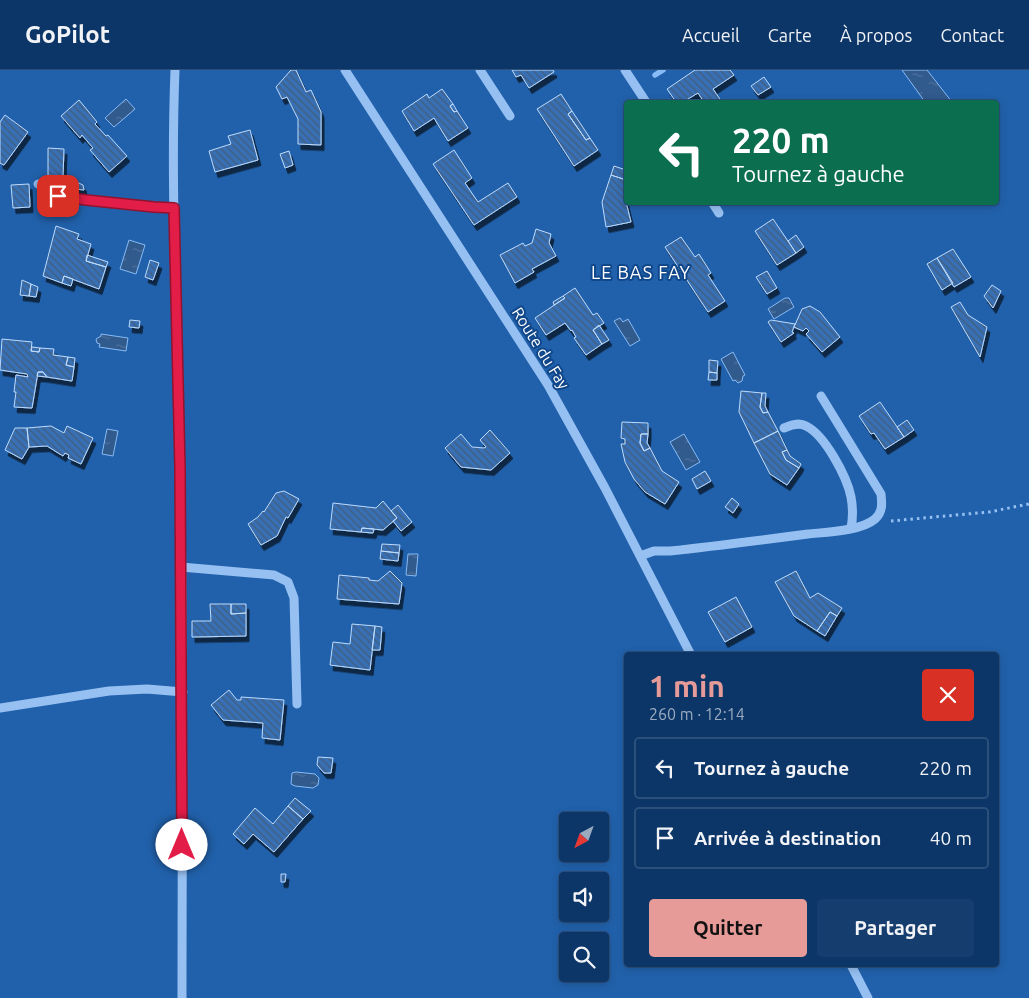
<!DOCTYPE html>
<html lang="fr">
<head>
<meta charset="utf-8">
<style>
  :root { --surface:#0c3568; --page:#153d6e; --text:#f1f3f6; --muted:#9aabc0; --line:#2c507c; --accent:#e69b98 }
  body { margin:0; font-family:Ubuntu,sans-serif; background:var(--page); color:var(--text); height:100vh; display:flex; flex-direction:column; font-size:19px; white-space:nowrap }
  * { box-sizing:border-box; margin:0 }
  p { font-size:16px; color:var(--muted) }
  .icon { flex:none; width:28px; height:28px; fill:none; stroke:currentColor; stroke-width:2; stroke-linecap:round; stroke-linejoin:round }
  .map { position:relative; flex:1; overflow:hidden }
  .drawer { position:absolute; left:624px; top:582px; width:375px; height:315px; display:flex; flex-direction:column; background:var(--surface); border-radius:5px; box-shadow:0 2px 8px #0003,0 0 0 1px var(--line) }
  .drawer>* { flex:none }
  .banner { position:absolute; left:624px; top:30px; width:375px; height:105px; border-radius:5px; box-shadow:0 2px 8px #0003,0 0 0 1px var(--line); background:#0b6e4f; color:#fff; overflow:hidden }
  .needle { width:32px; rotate:221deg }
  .controls { position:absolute; left:559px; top:742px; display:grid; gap:10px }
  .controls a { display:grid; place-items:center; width:50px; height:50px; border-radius:5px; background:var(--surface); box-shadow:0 2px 8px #0003,0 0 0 1px var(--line); font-size:25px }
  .pin { position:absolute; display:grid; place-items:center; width:42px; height:42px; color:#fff; margin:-21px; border-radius:10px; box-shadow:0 2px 8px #0006 }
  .me { position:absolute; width:55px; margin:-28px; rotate:0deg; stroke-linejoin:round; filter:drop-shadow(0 0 4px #0008) }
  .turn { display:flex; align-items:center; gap:18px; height:105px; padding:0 25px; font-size:22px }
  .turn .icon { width:65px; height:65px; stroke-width:2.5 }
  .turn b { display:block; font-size:35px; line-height:42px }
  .round { display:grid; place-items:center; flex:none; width:52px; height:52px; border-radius:5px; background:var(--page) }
  .head { display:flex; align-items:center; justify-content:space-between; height:85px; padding:0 25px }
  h1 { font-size:30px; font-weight:700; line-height:38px; color:var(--accent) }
  .cta { display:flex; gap:10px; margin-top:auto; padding:10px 25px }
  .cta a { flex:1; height:58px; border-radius:5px; background:var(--accent); color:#111; font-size:20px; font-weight:700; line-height:58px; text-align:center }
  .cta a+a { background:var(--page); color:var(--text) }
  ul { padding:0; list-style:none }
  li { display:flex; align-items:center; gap:15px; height:62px; margin:0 10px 8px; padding:0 15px; border:2px solid var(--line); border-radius:5px }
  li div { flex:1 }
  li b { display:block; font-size:19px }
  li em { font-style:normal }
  header { display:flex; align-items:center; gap:30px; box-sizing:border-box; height:70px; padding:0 25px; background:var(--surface); border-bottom:1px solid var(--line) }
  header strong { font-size:24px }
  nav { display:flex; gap:28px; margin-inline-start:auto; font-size:18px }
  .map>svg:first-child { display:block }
  .grass { fill:#2161ab; fill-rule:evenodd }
  .water { fill:url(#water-ripples); stroke:#87bbf6 }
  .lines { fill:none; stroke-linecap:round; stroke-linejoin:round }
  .stream { stroke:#87bbf6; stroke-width:5.5 }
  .building { fill:url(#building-back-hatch); stroke:#bddbfd; filter:url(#shadow) }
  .path { stroke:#96c0f2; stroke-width:3; stroke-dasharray:2.5 4; stroke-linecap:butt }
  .minor { stroke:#96c0f2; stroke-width:9 }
  .route-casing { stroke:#92132f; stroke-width:12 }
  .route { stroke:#e11d48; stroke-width:9 }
  .labels { text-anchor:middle; stroke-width:4; stroke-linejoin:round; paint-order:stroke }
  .street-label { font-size:16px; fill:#fff; stroke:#10478b }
  .neighbourhood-label { font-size:18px; letter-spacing:1px; fill:#fff; stroke:#10478b }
</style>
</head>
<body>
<header>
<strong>GoPilot</strong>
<nav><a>Accueil</a><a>Carte</a><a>À propos</a><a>Contact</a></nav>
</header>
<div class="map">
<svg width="1029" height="928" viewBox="0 0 1029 928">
  <defs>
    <pattern id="water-ripples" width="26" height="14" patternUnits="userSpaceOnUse" patternTransform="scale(1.25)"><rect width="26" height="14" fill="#315a8d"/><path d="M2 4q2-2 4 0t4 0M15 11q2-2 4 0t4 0" fill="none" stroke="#50739e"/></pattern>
    <pattern id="building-back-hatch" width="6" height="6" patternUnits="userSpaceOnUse" patternTransform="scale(1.25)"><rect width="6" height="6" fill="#3870b5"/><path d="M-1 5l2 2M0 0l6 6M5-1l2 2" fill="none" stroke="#435c7b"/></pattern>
    <filter id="shadow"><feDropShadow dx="3" dy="5.5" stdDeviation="0" flood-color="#0009"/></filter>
  </defs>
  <rect width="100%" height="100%" fill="#10478b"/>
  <path class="grass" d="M0,0H1029V928H0ZM626,32H996V132H626ZM626,585H996V895H626ZM568,751H600V784H568ZM568,811H600V844H568ZM568,871H600V904H568Z"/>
  <path class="water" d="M902,0H927L952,32H925Z
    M126,29L135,39L114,57L105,48Z
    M129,170L145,175L136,204L120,199Z
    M785,228H789L794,237L774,249L768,239Z
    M620,248L623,252L628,249L640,270L630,276L614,251Z
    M101,264L128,268L126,281L99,277L100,274L97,273L96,269L101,266Z
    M733,282L745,305L743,306L742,311L738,313L735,310L733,311L721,289Z
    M107,359L118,361L113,386L102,384Z
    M684,364L700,392L686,400L670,372Z
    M408,484H418L416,506L406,505Z
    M296,702L315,704L319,708L318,715L313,718L295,716L291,714L292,703Z"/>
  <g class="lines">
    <path class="stream" d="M655,5L663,0"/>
  </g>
  <path class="building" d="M291,0H296L306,22L311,20L321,42V75L298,74V49L287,27L282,29L276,17Z
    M512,0H553L554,2L529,18L521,5L516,7Z
    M695,0H730L734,5L713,19L722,32H704L698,23L683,32H676L667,19Z
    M764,7L771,17L758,25L751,16Z
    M442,19L453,34L450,36L454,42L457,41L468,58L448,71L434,48L414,61L402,41L427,24L429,28Z
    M561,24L572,41L568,44L586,70L590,68L598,80L574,96L537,39Z
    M79,30L97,52L95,54L106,66L108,65L127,86L109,102L90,80L93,78L82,65L80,68L61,46Z
    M453,34L457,41L454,42L450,36Z
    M572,41L590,68L586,70L568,44Z
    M5,45L28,62L4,95L0,93V52Z
    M250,60L258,90L215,102L209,81L231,74L228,66Z
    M48,78L64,79L63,106L83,115L84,120L68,118L48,106Z
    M454,80L472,108L465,113L478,132L508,113L517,127L474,155L433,94Z
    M289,81L293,95L285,98L280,84Z
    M614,96L626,100V110L611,105Z
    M611,105L626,110V132L631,152L606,157L602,132Z
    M29,114L30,137L13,138L11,115Z
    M773,149L796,183L777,195L755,161Z
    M56,156L79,164L77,169L91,174L86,191L106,197L99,219L64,206L62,213L43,206Z
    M536,159L551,164L549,173L556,186L532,199L534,202L515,213L500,185L523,173L525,176L532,173Z
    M796,165L804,177L796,183L788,171Z
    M681,167L695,187L699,184L711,203L708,205L725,231L708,242L665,177Z
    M953,179L971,207L954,217L937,188Z
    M87,185L108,192L106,197L86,191Z
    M937,188L953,213L942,220L927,194Z
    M150,190L159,193L153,210L145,207Z
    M767,201L777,218L767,224L756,207Z
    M64,206L73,209L71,216L62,213Z
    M22,210L31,214L29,226L20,225Z
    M31,214L38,217L36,227L29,226Z
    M992,215L1001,221L993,238L984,226Z
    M575,218L593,245L597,243L604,253L593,260L602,274L586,285L574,268L576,267L572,260L571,261L565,253L546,265L535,248L565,228L563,226Z
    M563,226L565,228L554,235L553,232Z
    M960,232L968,245L987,257L980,287L951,237Z
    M810,236L820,242L840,267L822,282L806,264L809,261L806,258L803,261L794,257L802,239Z
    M130,250L140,251L139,258L129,257Z
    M771,250L795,254L792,262L794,263L781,272L768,252Z
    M599,255L609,270L602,274L593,260Z
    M2,269L32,272L31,281L39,282L40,278L54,279L53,285L68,287L66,295L74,297L72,311L47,307L43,302H38L32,338L14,337L16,322H14L16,305L28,307L27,304L0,300Z
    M32,277L40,278L39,282L31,281Z
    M68,287L75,288L74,297L66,295Z
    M709,290L718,291L717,303L709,302Z
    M38,302H43L47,307L37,306Z
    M709,302L717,303V310H708Z
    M741,321L762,323L760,337L763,343L768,342L778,361L754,373L739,342Z
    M762,323H766L765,336L768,342L763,343L760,337Z
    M880,332L904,367L885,379L874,363L871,364L859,346Z
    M907,350L914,360L904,367L897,357Z
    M622,352L648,353V364H641L640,373L644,381L650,378L662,401L679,412L665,434L645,422L634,409L625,392L621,374H625V369L621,368Z
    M51,356L64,363L67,356L93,368L81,394L68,388L69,385L65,383L63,386L47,376L29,377L27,358Z
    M15,358H27L29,377L22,389L5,380Z
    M490,360L510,383L491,400L461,397L445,378L461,364L472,377L484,378L486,377L480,370Z
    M778,361L787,380L782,382L786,390L799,398L787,415L770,404L754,373Z
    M641,364H648L647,373L650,378L644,381L640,373Z
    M787,380L790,386L801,394L799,398L786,390L782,382Z
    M705,401L711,411L697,419L692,409Z
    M284,421L299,429L288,448L286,447L277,466L261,475L248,454L258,447L263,441L264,442L276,423Z
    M732,428L739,434L733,443L725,437Z
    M383,431L397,448L383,460L362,458L361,462L330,459L333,433L376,438Z
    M398,435L412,452L401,461L393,451L397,448L391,441Z
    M362,458L374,459L373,463L361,462Z
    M382,474L400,475L399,483L381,481Z
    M381,481L399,483L398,491L380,489Z
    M390,501L402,513L399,534L337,529L339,505L369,508V510L378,511Z
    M796,501L810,528L818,523L842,538L837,546L830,542L817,561L794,546L775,512Z
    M736,527L752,557L725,572L708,542Z
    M210,534H231V544L246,543V566L192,567V551H211Z
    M231,534H246V543L231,544Z
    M830,542L837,546L825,566L817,561Z
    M352,554L375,556L370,600L330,595L333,572L350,574Z
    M375,556L382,557L380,580H372Z
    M229,620L237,630H241V627L284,630L280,670L262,668L263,653L223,650L211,635Z
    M318,687L333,688L331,703H324L317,695Z
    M295,728L311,741L303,749L288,736Z
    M288,736L303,749L274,782L253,764L244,774L233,764L255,738L273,754Z
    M281,804H286L285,812H281Z"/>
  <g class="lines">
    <path class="path" d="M891,451L989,442L1029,434"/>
    <path class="minor" d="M175,0C170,126 178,252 180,378C184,561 182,745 182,928
      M345,0L548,315L605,418L691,585
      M480,0L510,46
      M625,0L646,32
      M38,114L58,126L69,129L154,137L174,138
      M712,132L719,143
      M784,358C791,355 799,352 806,356C825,365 847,407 851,427C853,438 853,448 851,458
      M640,486L654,481H670C716,476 762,470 808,464C827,462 861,461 875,449C883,442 882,433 881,424L821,326
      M181,497L274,505L288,512L294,528L297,634
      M0,638L109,621L147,619L183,622
      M851,895L868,928"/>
  </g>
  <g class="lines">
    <g class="route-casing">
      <path id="route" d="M58,126L86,130L154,137L174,138L180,398L182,775"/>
    </g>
    <use href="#route" class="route"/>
  </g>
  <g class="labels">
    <g class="street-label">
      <text transform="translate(541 278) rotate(58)" y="6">Route du Fay</text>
    </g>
    <g class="neighbourhood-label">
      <text x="641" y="209">LE BAS FAY</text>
    </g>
  </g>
</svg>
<div class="controls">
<a><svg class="needle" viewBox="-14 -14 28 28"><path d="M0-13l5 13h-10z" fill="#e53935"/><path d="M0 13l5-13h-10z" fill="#9aabc0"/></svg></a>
<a><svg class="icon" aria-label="sound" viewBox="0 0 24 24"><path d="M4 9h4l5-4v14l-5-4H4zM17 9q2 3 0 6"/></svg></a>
<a><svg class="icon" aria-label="search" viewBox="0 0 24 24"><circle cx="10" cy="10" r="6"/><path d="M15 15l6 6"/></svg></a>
</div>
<div class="pin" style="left:58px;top:126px;background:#d93025"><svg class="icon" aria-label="arrive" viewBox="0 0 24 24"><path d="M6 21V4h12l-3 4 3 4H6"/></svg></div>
<svg class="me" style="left:182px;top:775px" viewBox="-20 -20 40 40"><circle r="19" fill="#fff"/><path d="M0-13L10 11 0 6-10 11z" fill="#e11d48"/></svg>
<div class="banner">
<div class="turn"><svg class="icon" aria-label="left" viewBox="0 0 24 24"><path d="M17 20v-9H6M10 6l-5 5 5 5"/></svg><div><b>220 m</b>Tournez à gauche</div></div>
</div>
<section class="drawer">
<div class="head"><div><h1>1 min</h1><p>260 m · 12:14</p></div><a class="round" style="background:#d93025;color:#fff"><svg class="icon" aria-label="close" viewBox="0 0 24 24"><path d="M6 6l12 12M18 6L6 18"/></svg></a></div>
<ul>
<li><svg class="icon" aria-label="left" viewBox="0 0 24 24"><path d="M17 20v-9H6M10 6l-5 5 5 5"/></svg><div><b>Tournez à gauche</b></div><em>220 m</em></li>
<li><svg class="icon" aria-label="arrive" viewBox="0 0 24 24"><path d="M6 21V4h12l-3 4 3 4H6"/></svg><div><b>Arrivée à destination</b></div><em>40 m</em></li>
</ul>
<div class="cta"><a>Quitter</a><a>Partager</a></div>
</section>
</div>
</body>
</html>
